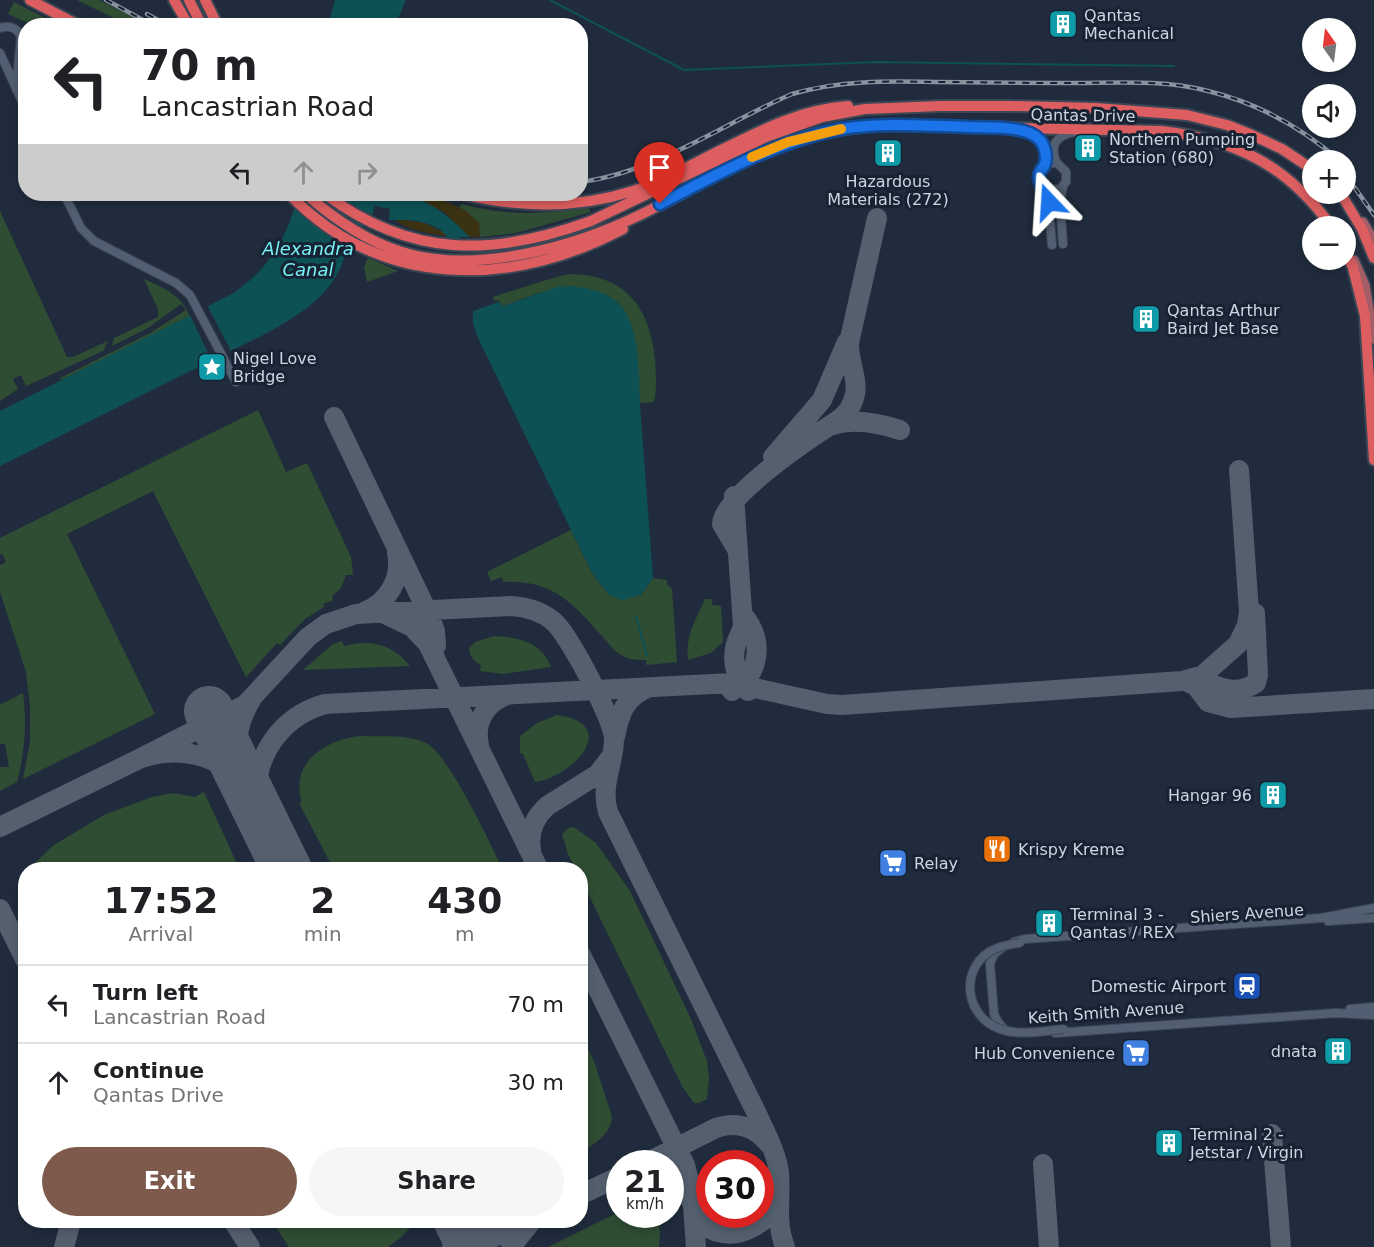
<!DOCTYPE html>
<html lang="en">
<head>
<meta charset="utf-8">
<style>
  :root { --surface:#fff; --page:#f6f6f6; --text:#202124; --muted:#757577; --line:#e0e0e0; --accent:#7e5a4d }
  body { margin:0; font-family:"DejaVu Sans",sans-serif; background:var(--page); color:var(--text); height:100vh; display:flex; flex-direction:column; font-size:22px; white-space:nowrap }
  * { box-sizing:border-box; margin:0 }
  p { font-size:20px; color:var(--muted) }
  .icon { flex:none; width:33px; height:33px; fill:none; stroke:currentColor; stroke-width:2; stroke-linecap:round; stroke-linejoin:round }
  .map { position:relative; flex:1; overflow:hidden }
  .sheet { position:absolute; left:18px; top:862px; width:570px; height:366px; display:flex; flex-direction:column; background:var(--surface); border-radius:24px; box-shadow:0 3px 9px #0003 }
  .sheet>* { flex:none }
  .guide { position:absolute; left:18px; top:18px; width:570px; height:183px; border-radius:24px; box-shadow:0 3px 9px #0003; background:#fff; color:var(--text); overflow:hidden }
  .needle { width:39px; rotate:346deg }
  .controls { position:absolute; left:1302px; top:18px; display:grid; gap:12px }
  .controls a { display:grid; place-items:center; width:54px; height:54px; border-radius:50%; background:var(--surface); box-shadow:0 3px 9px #0003; font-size:30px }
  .speed { position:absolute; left:606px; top:1150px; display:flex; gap:12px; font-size:30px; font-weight:700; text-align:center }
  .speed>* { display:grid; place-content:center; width:78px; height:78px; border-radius:50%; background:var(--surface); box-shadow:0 3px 9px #0003; line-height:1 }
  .speed small { font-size:15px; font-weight:400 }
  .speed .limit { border:9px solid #d22; background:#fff; color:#111 }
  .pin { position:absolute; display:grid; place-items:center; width:51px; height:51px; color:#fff; margin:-62px -26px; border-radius:50% 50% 50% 0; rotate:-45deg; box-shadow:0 0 6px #0007 }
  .pin .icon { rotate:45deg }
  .me { position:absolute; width:66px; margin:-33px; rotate:340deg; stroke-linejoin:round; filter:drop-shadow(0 0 4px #0008) }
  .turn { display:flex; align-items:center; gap:21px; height:126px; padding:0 24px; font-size:27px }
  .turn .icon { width:78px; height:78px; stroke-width:2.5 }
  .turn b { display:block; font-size:42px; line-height:51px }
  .lanes { display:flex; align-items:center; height:57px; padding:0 24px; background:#0003; justify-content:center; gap:30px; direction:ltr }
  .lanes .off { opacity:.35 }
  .eta { display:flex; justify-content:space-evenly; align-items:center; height:102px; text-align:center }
  .eta b { font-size:36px; font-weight:700; line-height:42px }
  .action { display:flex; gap:12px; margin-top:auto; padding:12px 24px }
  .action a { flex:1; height:69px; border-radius:36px; background:var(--accent); color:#fff; font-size:24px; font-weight:700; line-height:69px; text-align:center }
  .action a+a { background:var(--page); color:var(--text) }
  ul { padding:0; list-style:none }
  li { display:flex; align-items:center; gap:18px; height:78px; padding:0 24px; border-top:2px solid var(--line) }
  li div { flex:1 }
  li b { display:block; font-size:22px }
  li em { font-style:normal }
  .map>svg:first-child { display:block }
  .green { fill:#2f4d33 }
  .sand { fill:#3b3212 }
  .water { fill:#0e5154 }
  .pier { fill:#202c3d }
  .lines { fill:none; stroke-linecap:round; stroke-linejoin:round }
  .stream { stroke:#0e5154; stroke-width:2 }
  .canal { stroke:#0e5154; stroke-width:8 }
  .taxiway { stroke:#54606e; stroke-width:20 }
  .runway { stroke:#54606e; stroke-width:50 }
  .minor-casing { stroke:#3c4654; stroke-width:10 }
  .major-casing { stroke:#3c4654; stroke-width:12 }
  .highway-casing { stroke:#3c4654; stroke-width:14 }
  .minor { stroke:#525f72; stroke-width:8 }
  .major { stroke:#a55e67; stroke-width:9 }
  .highway { stroke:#dc5e60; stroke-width:10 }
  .rail-casing { stroke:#8993a0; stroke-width:4.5 }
  .rail { stroke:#172232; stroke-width:2; stroke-dasharray:7; stroke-linecap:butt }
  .minor-bridge-casing { stroke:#3c4654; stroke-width:10; stroke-linecap:butt }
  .minor-bridge { stroke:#525f72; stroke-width:8 }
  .route-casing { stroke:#114b97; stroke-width:15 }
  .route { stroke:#1a73e8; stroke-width:10 }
  .slow { stroke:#f59e0b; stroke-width:10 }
  .labels { text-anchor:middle; stroke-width:6; stroke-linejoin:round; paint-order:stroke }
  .poi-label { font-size:16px; fill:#cdd5e0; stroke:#172232; text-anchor:start }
  .street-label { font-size:16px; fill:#cdd5e0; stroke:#172232 }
  .water-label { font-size:18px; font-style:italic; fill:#76eef4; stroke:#172232 }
</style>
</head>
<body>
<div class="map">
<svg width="1374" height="1247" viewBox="0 0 1374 1247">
  <rect width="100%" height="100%" fill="#202c3d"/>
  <path class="green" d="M77,0H99L148,25H128Z
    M14,2L59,25C34,26 31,25 8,14Z
    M462,204C505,216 545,215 588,207L591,212L516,233L480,237L479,223L466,211L459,208Z
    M0,211L67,357H73L108,341L103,351L26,386L21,375L13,379L18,389L0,401Z
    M368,258L398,271L367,282L364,267Z
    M569,274C625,274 650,307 655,360C656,374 657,387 654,402L640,403L634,338L625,311L617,302L607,295L538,293L503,306L498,300L494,301L493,297L543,281Z
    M144,279C164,288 182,295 190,317L61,380L60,378L150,333L186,310L181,304L148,328L112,346L114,338L158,317V309Z
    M258,410L286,472L307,463L351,557L353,575H346L341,588L332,596L333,600L323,604L324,607L305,619L280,645L277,643L246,677L153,491L67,534L155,714L23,779L30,742V705L26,672L0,592V565L6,562L3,555L0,554V538Z
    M571,530L592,573L609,595H641L653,578L667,580V584L672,589L677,662L646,665V660C638,660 630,660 623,656C614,652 607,641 600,634C570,600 551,580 503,582L502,577L491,581L487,572Z
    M705,599H712V605L721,606L723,642L711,653L688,660C685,635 696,620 705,599Z
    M494,636C518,637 542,642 551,667L503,674L480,671L481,665C473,661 470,657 469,648L475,642Z
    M342,641L344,646C369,639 393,644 410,666L303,670L333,644Z
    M23,693C27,724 25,752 17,782L0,791V767H9L5,744H0V705Z
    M557,715C622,724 573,777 535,782L523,754L520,753V736L537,723Z
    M361,736C381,737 407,734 426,743C448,753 491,845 503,870H334L299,803L302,802C289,762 327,739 361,736Z
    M204,792L240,870H33L37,861L54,845L104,815L152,797L173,793L195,797Z
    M574,827L596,843L630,891L691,1019L707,1061L709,1079L707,1099L699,1103H694L682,1086L581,879L580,870H576L568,854L562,834L569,828Z
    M580,1033L594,1061L612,1117C611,1134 594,1144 581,1153Z
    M619,1212L620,1215H657L660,1232L659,1247H548Z
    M272,1221H413L414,1224L400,1238L388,1247H289Z"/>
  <path class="sand" d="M406,194H425L452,204L466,211L479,223L480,237H470L444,212Z
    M397,219L424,223L441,231L451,233L454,237C441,236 403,230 396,220Z"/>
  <path class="water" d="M335,0H406L395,25H328Z
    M299,194H374L372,198L375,202C373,225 361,224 351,240C345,250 344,262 339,271C323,301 297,316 269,332L0,466V411L232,294C272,266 285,240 299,194Z
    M391,194C425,194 447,215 470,237H454L451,233C442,231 436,227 428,224C415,219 401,220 389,220Z
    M572,286C591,288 612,293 624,310C642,336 638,387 641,418C645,471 649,525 653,578L641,595L622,600L609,595L592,573L477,336L473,323V311L499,302L503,306L557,287Z"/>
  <path class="pier" d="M207,305L232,353L213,363L189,313Z"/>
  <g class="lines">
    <path class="stream" d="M550,0L684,70L875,62L1174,66
      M636,617L647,656"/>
    <path class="canal" d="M365,200L397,206
      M443,227L463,246"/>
    <path class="taxiway" d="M334,417L429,615L435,631L436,646
      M833,425C855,418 879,423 900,430
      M773,457L822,400L847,342
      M734,496L743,625C742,632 738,637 736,644C731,662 737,678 748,691
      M738,551L722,524C722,499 799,446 820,432C834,422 847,418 853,401C861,382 848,363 849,343L877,218
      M364,612C389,602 402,578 397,552
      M387,615L412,627L428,644L539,870
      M1190,680C1215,680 1229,700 1256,683L1258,675L1255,613
      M1185,681L1196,686L1208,702L1231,708L1374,699
      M732,691C761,674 764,640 743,615
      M615,737C619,715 625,696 648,688
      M479,745C474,723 485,703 507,695
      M139,759L245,705L308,637L326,624L356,614L511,606C526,607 541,611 553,621C568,633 614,720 614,739C614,764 600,786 608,812L758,1116C766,1134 777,1154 779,1173C781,1199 775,1222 785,1247
      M245,783C232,756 235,726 251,700
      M0,827L139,759C174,746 216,752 241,783C247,790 250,799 254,807
      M271,837C266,826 260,815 258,803C251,757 282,716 325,704L732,683L827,704L842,705L1182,681L1203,675L1238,644L1247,625L1249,612L1239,470
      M531,850C528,832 534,818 547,806L598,774L610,758
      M0,909L26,961
      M580,953L685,1165L692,1192L696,1247
      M1272,1134L1281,1247
      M644,1164L716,1128C736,1121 754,1126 768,1143
      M1043,1164L1049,1247
      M670,1169C692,1180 687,1193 695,1212C705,1234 731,1239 751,1228C765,1221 774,1213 778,1198
      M580,1195L620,1176
      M233,1221L250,1247
      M463,1221C475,1231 489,1233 504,1230
      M64,1247L71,1221
      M452,1247L455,1240L456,1221
      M474,1247L526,1221
      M511,1247L530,1223"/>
    <path class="runway" d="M209,711L287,870
      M459,1221L472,1247"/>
    <g class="minor-casing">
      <path id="minor" d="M0,28C9,25 16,27 21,36L16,89
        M0,53L26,110
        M1019,131C1038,136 1048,145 1045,165
        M1057,163H1049L1040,171V183L1046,190L1060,189L1066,182V172C1063,168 1058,165 1056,161C1049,144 1058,135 1074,132
        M1044,188L1048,199L1052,245
        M64,194L81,228L94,241L176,283L190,295L236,382
        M1063,244L1060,201L1063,186
        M1328,921L1374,918
        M1014,942L1025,939L1321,918L1374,908
        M1003,947L994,954L990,964L994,1014L998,1022L1005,1030
        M1350,1009L1374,1007
        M1055,1033L1336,1013L1374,1015"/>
    </g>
    <g class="major-casing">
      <path id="major" d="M1363,222L1374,241
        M1354,260L1365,285L1374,339"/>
    </g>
    <g class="highway-casing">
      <path id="highway" d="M30,0L80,26
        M174,0L189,26
        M189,0L202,26
        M205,0L218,26
        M289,194C382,290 510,288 623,229
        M306,194C333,218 366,241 402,252C474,275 574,247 640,215C689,191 735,162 787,143C817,132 849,128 880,125L1162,131C1236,140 1287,165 1331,226
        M325,194C411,258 492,257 591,221L766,137L822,117L865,109L940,106H1011L1096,108L1187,115L1227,125L1252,135L1282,149L1312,169
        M462,194C519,208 576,209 633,191C664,181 694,163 723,149C763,129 803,109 848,106
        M1341,194L1362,229L1374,258
        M1346,252L1353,268L1365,316L1374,460"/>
    </g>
    <use href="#minor" class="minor"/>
    <use href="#major" class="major"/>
    <use href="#highway" class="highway"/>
    <g class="rail-casing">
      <path id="rail" d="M106,0L154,26
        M147,14L169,26
        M1346,178L1355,188L1374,215
        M580,182C655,173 724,123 792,94C840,80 887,81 936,82C976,82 1015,83 1054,83C1105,84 1158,78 1208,91C1257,103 1301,127 1339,160"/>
    </g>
    <use href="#rail" class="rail"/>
    <g class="minor-bridge-casing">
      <path id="minor-bridge" d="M1020,943C1010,944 999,946 989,952C959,972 966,1017 1000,1029C1019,1036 1044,1031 1064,1029"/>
    </g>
    <use href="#minor-bridge" class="minor-bridge"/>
  </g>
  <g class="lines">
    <g class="route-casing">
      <path id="route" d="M660,204C718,174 776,141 841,129C883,122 927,126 969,127C988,128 1027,125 1040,140C1045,146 1048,159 1044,166C1042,170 1038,172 1039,178C1039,186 1047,193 1049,202"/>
    </g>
    <use href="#route" class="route"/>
    <path class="slow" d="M752,157L788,142L841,129"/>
  </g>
  <defs>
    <g id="building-square" transform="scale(1.5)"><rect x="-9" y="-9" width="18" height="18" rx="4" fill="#0f9aa8" stroke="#172232"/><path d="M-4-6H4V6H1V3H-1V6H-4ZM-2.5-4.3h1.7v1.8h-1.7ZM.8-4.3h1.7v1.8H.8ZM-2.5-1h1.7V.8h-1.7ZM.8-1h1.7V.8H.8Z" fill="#fff"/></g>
    <g id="sight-square" transform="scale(1.5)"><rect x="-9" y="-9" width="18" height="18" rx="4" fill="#0f9aa8" stroke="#172232"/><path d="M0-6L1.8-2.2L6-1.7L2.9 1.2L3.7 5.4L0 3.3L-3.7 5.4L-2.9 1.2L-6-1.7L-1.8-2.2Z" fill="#fff"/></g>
    <g id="restaurant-square" transform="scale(1.5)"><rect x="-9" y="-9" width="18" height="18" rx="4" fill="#e8710a" stroke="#172232"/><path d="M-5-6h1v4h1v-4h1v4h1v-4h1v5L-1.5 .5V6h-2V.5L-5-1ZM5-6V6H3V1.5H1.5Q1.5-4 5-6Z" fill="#fff"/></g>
    <g id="supermarket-square" transform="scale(1.5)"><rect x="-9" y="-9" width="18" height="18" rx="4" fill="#3f7fe0" stroke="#172232"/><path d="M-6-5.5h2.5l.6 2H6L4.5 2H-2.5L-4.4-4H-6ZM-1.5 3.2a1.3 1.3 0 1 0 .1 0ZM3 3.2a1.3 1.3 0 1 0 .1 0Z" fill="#fff"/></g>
    <g id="station-square" transform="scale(1.5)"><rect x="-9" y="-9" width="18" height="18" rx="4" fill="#1a4fb4" stroke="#172232"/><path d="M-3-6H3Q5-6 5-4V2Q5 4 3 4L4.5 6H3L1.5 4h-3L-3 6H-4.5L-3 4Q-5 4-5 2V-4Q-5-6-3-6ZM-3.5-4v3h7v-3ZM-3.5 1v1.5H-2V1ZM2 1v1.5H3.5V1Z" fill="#fff"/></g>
  </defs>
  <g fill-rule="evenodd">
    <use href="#building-square" x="1063" y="24"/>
    <use href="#building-square" x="1088" y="148"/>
    <use href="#building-square" x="888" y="153"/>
    <use href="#building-square" x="1146" y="319"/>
    <use href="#sight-square" x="212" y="367"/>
    <use href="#building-square" x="1273" y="795"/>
    <use href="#restaurant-square" x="997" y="849"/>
    <use href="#supermarket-square" x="893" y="863"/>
    <use href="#building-square" x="1049" y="923"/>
    <use href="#station-square" x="1247" y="986"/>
    <use href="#building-square" x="1338" y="1051"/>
    <use href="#supermarket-square" x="1136" y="1053"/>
    <use href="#building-square" x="1169" y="1143"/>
  </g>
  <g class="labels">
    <g class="poi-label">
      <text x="1084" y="21">Qantas<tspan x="1084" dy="18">Mechanical</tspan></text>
      <text x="1109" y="145">Northern Pumping<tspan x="1109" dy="18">Station (680)</tspan></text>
      <text x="888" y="187" text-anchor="middle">Hazardous<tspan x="888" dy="18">Materials (272)</tspan></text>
      <text x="1167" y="316">Qantas Arthur<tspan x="1167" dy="18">Baird Jet Base</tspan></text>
      <text x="233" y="364">Nigel Love<tspan x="233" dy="18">Bridge</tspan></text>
      <text x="1252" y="801" text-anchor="end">Hangar 96</text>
      <text x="1018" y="855">Krispy Kreme</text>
      <text x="914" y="869">Relay</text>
      <text x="1070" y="920">Terminal 3 -<tspan x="1070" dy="18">Qantas / REX</tspan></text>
      <text x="1226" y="992" text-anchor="end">Domestic Airport</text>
      <text x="1317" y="1057" text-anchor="end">dnata</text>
      <text x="1115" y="1059" text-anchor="end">Hub Convenience</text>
      <text x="1190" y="1140">Terminal 2 -<tspan x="1190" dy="18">Jetstar / Virgin</tspan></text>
    </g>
    <g class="street-label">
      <text transform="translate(1083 115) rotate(1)" y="6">Qantas Drive</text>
      <text transform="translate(1247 913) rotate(-4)" y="6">Shiers Avenue</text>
      <text transform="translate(1106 1012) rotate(-4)" y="6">Keith Smith Avenue</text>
    </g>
    <g class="water-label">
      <text x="308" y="255">Alexandra<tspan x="308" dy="21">Canal</tspan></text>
    </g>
  </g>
</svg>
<div class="controls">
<a><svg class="needle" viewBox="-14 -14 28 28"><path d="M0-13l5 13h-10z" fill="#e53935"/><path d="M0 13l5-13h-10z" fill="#757577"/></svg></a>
<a><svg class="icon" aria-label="sound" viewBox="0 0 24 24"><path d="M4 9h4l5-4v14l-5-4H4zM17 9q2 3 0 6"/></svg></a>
<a>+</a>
<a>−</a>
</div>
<div class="speed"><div>21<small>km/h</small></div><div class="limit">30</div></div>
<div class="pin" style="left:660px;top:204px;background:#d93025"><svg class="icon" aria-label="arrive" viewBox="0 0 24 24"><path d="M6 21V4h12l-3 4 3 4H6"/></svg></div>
<svg class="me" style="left:1049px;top:202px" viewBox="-20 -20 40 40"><path d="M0-17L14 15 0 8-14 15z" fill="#1a73e8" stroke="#fff" stroke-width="4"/></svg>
<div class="guide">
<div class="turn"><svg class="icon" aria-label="left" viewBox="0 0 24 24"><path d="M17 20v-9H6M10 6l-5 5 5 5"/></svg><div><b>70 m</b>Lancastrian Road</div></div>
<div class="lanes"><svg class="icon" aria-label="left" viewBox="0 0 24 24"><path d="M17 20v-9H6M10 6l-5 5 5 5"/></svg><svg class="icon off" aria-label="ahead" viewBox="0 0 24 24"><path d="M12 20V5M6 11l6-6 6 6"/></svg><svg class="icon off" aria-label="right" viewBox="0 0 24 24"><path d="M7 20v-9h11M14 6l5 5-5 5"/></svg></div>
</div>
<section class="sheet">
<div class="eta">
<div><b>17:52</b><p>Arrival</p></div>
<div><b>2</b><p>min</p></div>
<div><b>430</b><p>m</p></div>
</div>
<ul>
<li><svg class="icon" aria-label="left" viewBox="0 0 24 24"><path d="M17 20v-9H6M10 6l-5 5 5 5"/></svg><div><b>Turn left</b><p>Lancastrian Road</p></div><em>70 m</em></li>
<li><svg class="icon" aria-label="ahead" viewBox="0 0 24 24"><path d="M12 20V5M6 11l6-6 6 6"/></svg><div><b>Continue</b><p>Qantas Drive</p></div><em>30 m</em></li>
</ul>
<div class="action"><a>Exit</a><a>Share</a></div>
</section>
</div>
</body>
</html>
